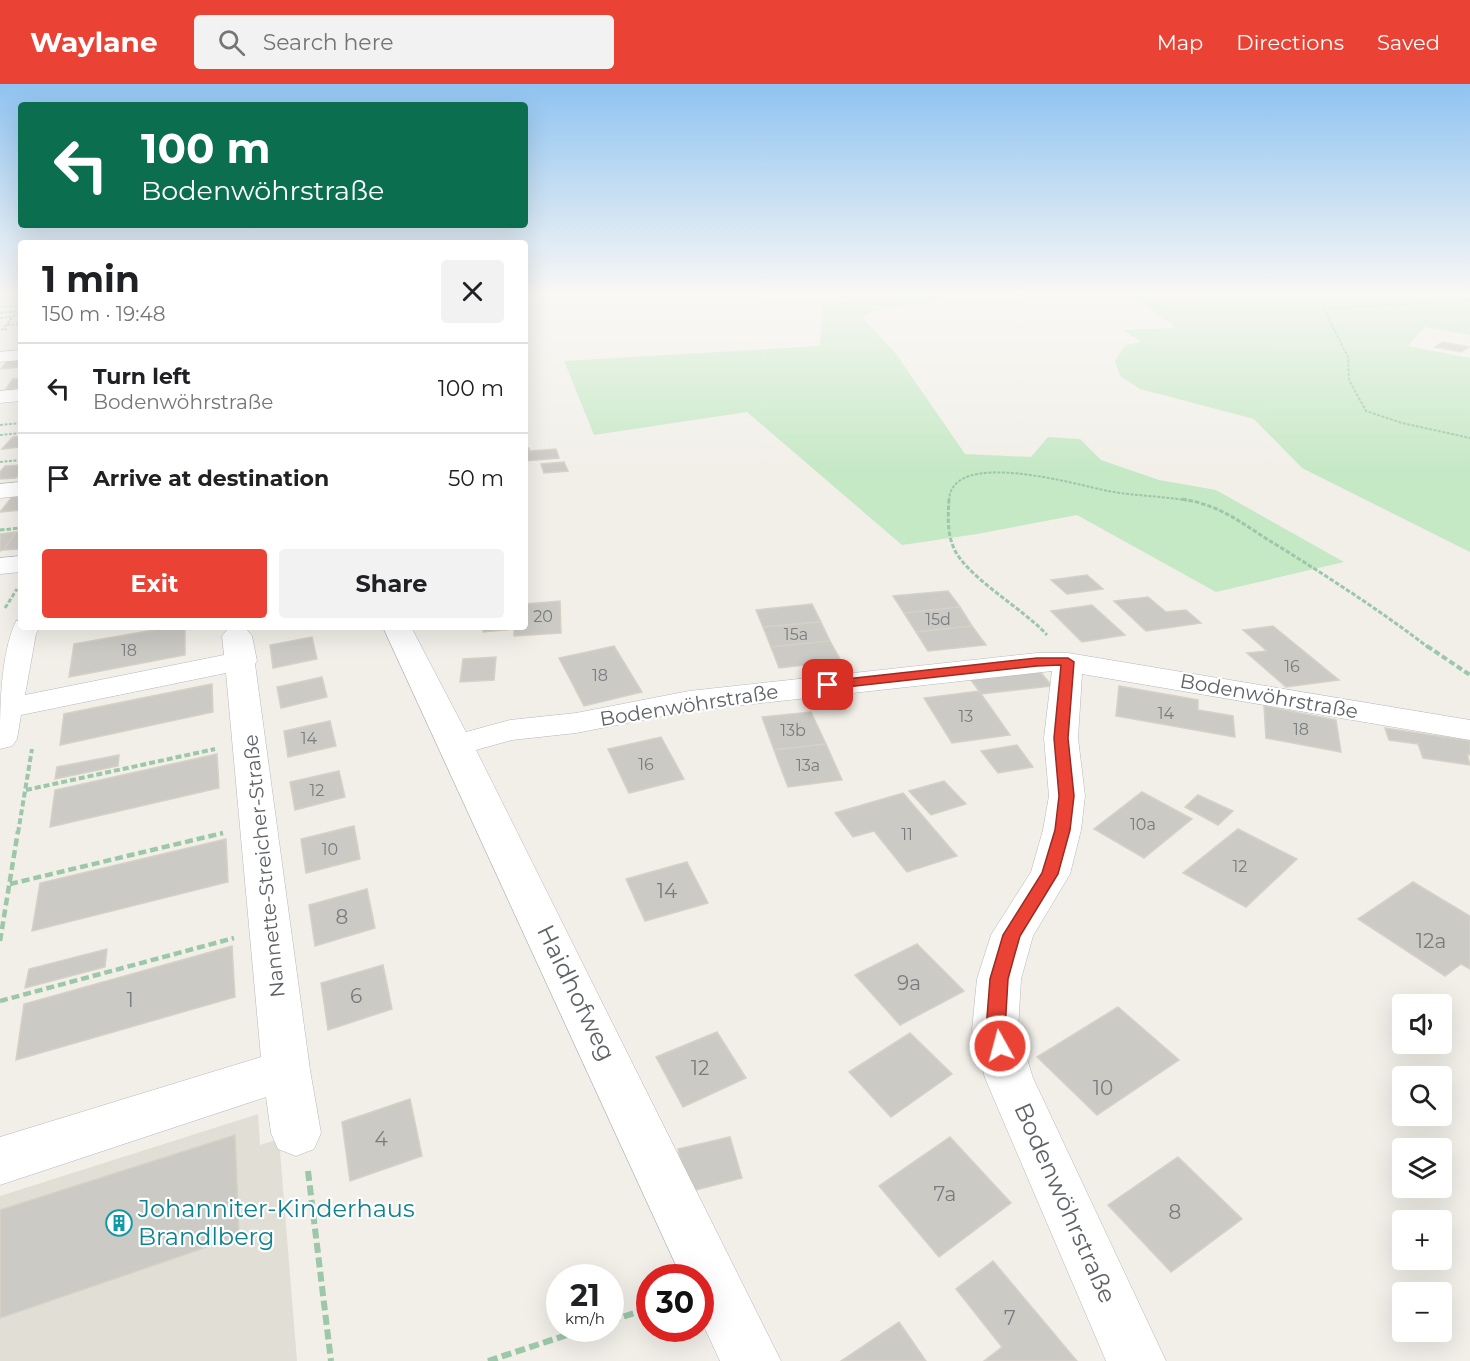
<!DOCTYPE html>
<html lang="en">
<head>
<meta charset="utf-8">
<style>
	body { margin:0; font-family:Montserrat,sans-serif; background:#f2f2f2; color:#202124; height:100vh; display:flex; flex-direction:column; font-size:22px; white-space:nowrap }
	* { box-sizing:border-box; margin:0 }
	p { font-size:20px; color:#757577 }
	.icon { flex:none; width:33px; height:33px; fill:none; stroke:currentColor; stroke-width:2; stroke-linecap:round; stroke-linejoin:round }
	.map { position:relative; flex:1; overflow:hidden }
	.details { position:absolute; left:18px; top:156px; width:510px; height:390px; display:flex; flex-direction:column; background:#fff; border-radius:6px; box-shadow:0 6px 24px #0002 }
	.details>* { flex:none }
	.top-card { position:absolute; left:18px; top:18px; width:510px; height:126px; border-radius:6px; box-shadow:0 6px 24px #0002; background:#0b6e4f; color:#fff; overflow:hidden }
	.buttons { position:absolute; left:1392px; top:910px; display:grid; gap:12px }
	.buttons a { display:grid; place-items:center; width:60px; height:60px; border-radius:6px; background:#fff; box-shadow:0 6px 24px #0002; font-size:30px }
	.speed { position:absolute; left:546px; top:1180px; display:flex; gap:12px; font-size:30px; font-weight:700; text-align:center }
	.speed>* { display:grid; place-content:center; width:78px; height:78px; border-radius:50%; background:#fff; box-shadow:0 6px 24px #0002; line-height:1 }
	.speed small { font-size:15px; font-weight:400 }
	.speed .limit { border:9px solid #d22; background:#fff; color:#111 }
	.pin { position:absolute; display:grid; place-items:center; width:51px; height:51px; color:#fff; margin:-26px; border-radius:12px; box-shadow:0 3px 9px #0006 }
	.me { position:absolute; width:66px; margin:-33px; rotate:353deg; stroke-linejoin:round; filter:drop-shadow(0 0 4px #0008) }
	.turn { display:flex; align-items:center; gap:21px; height:126px; padding:0 24px; font-size:27px }
	.turn .icon { width:78px; height:78px; stroke-width:2.5 }
	.turn b { display:block; font-size:42px; line-height:51px }
	.round { display:grid; place-items:center; flex:none; width:63px; height:63px; border-radius:6px; background:#f2f2f2 }
	.headline { display:flex; align-items:center; justify-content:space-between; height:102px; padding:0 24px }
	h1 { font-size:36px; font-weight:700; line-height:45px }
	.action { display:flex; gap:12px; margin-top:auto; padding:12px 24px }
	.action a { flex:1; height:69px; border-radius:6px; background:#ea4335; color:#fff; font-size:24px; font-weight:700; line-height:69px; text-align:center }
	.action a+a { background:#f2f2f2; color:#202124 }
	ul { padding:0; list-style:none }
	li { display:flex; align-items:center; gap:18px; height:90px; padding:0 24px; border-top:2px solid #e0e0e0 }
	li div { flex:1 }
	li b { display:block; font-size:22px }
	li em { font-style:normal }
	header { display:flex; align-items:center; gap:36px; box-sizing:border-box; height:84px; padding:0 30px; background:#ea4335; color:#fff }
	header strong { font-size:28px }
	nav { display:flex; gap:33px; margin-inline-start:auto; font-size:21px }
	.search { width:420px; height:54px; background:#f2f2f2; display:flex; align-items:center; gap:15px; box-sizing:border-box; padding:0 21px; border-radius:6px; color:#757577; font-size:22px }
	.map>svg:first-child { display:block }
	.education { fill:#e1ded6 }
	.green { fill:#c5e8c5 }
	.building { fill:#cccac5; stroke:#d6d1c6; stroke-width:1.5 }
	.lines { fill:none; stroke-linecap:round; stroke-linejoin:round }
	.street-casing { stroke:#b5b8bc; stroke-width:1 }
	.path-far4 { stroke:#9cc7a9; stroke-width:2; stroke-dasharray:3 1.5; stroke-linecap:butt }
	.path-far3 { stroke:#9cc7a9; stroke-width:3; stroke-dasharray:4.5 2; stroke-linecap:butt }
	.path-far2 { stroke:#9cc7a9; stroke-width:4; stroke-dasharray:6 3; stroke-linecap:butt }
	.path-far1 { stroke:#9cc7a9; stroke-width:4.5; stroke-dasharray:8 4; stroke-linecap:butt }
	.path { stroke:#9cc7a9; stroke-width:6; stroke-dasharray:10 4.5; stroke-linecap:butt }
	.street { fill:#fff; fill-rule:evenodd }
	.route { fill:#ea4335; stroke:#982c22; stroke-width:1.5 }
	.labels { text-anchor:middle; stroke-width:4.5; stroke-linejoin:round; paint-order:stroke }
	.number-label { font-size:16px; fill:#7a7d7f }
	.street-label { font-size:20px; fill:#5f6368; stroke:#fff }
	.near-number-label { font-size:20px; fill:#7a7d7f }
	.near-street-label { font-size:24px; fill:#5f6368; stroke:#fff }
	.near-culture-label { font-size:24px; fill:#0d838f; stroke:#fff; text-anchor:start }
</style>
</head>
<body>
<header>
<strong>Waylane</strong>
<div class="search"><svg class="icon" aria-label="search" viewBox="0 0 24 24"><circle cx="10" cy="10" r="6"/><path d="M15 15l6 6"/></svg>Search here</div>
<nav><a>Map</a><a>Directions</a><a>Saved</a></nav>
</header>
<div class="map">
<svg width="1470" height="1277" viewBox="0 0 1470 1277">
	<rect width="100%" height="100%" fill="#f1efe8"/>
	<path class="education" d="M258 1030 260 1061 279 1055 297 1277H0V1112Z"/>
	<g class="green">
		<path d="M893 208H929L939 217 873 227 862 233 896 270 965 370 1031 373 1048 353 1080 355 1101 376 1159 396 1216 406 1344 478 1216 508 1077 431 977 450 902 461 747 328 594 351 564 277 820 262 823 220 896 212Z"/>
		<path d="M1208 208H1470V251L1425 243 1408 262 1470 274V468L1302 384 1254 335 1140 305 1120 292 1115 277 1125 261 1141 258 1124 246 1176 244 1136 214 1212 212Z"/>
	</g>
	<g class="building">
		<path d="M1443 258 1469 263 1461 268 1435 263Z"/>
		<path d="M21 275 19 283 1 285 8 276Z"/>
		<path d="M21 294V303L6 305 13 295Z"/>
		<path d="M21 352 19 363 2 365 13 353Z"/>
		<path d="M525 364H529L530 367 556 365 559 374 525 377Z"/>
		<path d="M564 378 568 387 544 389 541 380Z"/>
		<path d="M21 381V388L16 394 0 395V388L5 382Z"/>
		<path d="M21 412V426L0 428 12 413Z"/>
		<path d="M16 448H21V465L3 466Z"/>
		<path d="M16 448 3 466 0 467V450Z"/>
		<path d="M1087 491 1103 505 1067 510 1051 496Z"/>
		<path d="M948 507 960 523 904 529 893 512Z"/>
		<path d="M1148 513 1166 528 1186 526 1201 539 1146 547 1114 517Z"/>
		<path d="M560 517 561 549 514 552V545L483 548V543H525V520Z"/>
		<path d="M812 520 821 538 763 543 756 526Z"/>
		<path d="M1092 521 1125 551 1082 558 1051 527Z"/>
		<path d="M960 523 972 542 916 548 904 529Z"/>
		<path d="M821 538 830 557 771 563 763 543Z"/>
		<path d="M972 542 986 561 928 567 916 548Z"/>
		<path d="M1273 542 1339 596 1286 603 1247 569 1267 567 1243 546Z"/>
		<path d="M171 543H185V571L69 593 74 560Z"/>
		<path d="M312 553 317 575 273 584 270 561Z"/>
		<path d="M830 557 841 577 779 584 771 563Z"/>
		<path d="M614 562 642 608 584 622 559 574Z"/>
		<path d="M496 573 494 596 460 598 463 575Z"/>
		<path d="M1038 585 1052 602 981 610 969 593Z"/>
		<path d="M322 593 327 613 281 624 277 603Z"/>
		<path d="M212 600 213 628 60 661 64 630Z"/>
		<path d="M1119 602 1198 616V626L1233 632 1235 653 1116 632Z"/>
		<path d="M979 607 1010 651 952 659 924 614Z"/>
		<path d="M1264 622 1336 636 1341 668 1266 654Z"/>
		<path d="M811 628 826 660 774 666 762 633Z"/>
		<path d="M330 637 336 662 288 673 284 647Z"/>
		<path d="M1385 644 1470 657V671L1467 670 1470 681 1423 674 1418 660 1389 656Z"/>
		<path d="M661 653 684 695 629 709 608 665Z"/>
		<path d="M826 660 842 696 788 703 774 666Z"/>
		<path d="M1017 661 1033 683 998 689 981 667Z"/>
		<path d="M217 670 219 704 50 743 55 706Z"/>
		<path d="M119 671 118 682 55 695 57 683Z"/>
		<path d="M339 687 345 713 295 726 290 698Z"/>
		<path d="M944 697 966 720 931 731 909 707Z"/>
		<path d="M1142 708 1192 735 1144 774 1094 745Z"/>
		<path d="M903 709 957 772 907 788 874 747 853 753 835 729Z"/>
		<path d="M1198 711 1233 727 1218 741 1185 723Z"/>
		<path d="M354 742 360 775 306 789 301 755Z"/>
		<path d="M1238 745 1297 775 1246 823 1183 789Z"/>
		<path d="M226 755 228 798 32 847 40 799Z"/>
		<path d="M687 778 708 819 645 837 626 795Z"/>
		<path d="M1413 798 1470 832V885L1461 880 1445 892 1358 835Z"/>
		<path d="M367 805 375 844 315 862 309 821Z"/>
		<path d="M917 860 964 907 900 941 855 891Z"/>
		<path d="M232 862 235 913 16 976 24 920Z"/>
		<path d="M107 865 105 883 25 904 29 885Z"/>
		<path d="M383 881 392 925 328 946 321 899Z"/>
		<path d="M1118 923 1179 976 1097 1031 1037 973Z"/>
		<path d="M717 948 746 994 683 1023 656 973Z"/>
		<path d="M910 949 952 990 891 1033 849 988Z"/>
		<path d="M410 1015 422 1072 350 1097 342 1038Z"/>
		<path d="M235 1051 239 1152 0 1234V1126Z"/>
		<path d="M730 1053 742 1094 688 1108 678 1065Z"/>
		<path d="M950 1053 1011 1119 939 1173 879 1102Z"/>
		<path d="M1178 1073 1242 1135 1171 1188 1108 1121Z"/>
		<path d="M993 1177 1077 1277H984L1002 1263 956 1205Z"/>
		<path d="M899 1238 926 1277H841Z"/>
	</g>
	<g class="lines">
		<g class="street-casing">
			<g id="street">
				<path d="M21 266V276L0 278V268Z"/>
				<path d="M21 305V317L0 319V307Z"/>
				<path d="M21 398V412L0 414V400Z"/>
				<path d="M21 472V488L0 490V474Z"/>
				<path d="M21 536V543H40L36 550 25 611 224 571 222 552 227 546 237 543 247 546 252 552 257 577 255 580 310 986 321 1049 314 1065 296 1072 278 1065 271 1049 266 1013 0 1101V1053L261 973 226 589 21 631 17 655 12 662 0 665C0 625 0 571 16 537Z"/>
				<path d="M383 543H411L466 648 510 636 576 629 689 607 1037 569H1068L1470 636V656L1082 590 1078 654 1085 712 1081 746 1070 790 1033 852 1021 895 1018 946 1033 994 1166 1277H1106L985 994 972 946 977 895 991 851 1031 788 1043 746 1049 712 1044 654 1052 587 689 627 576 649 512 656 476 666 781 1277H720L700 1234V1194H682Z"/>
			</g>
		</g>
		<g class="path-far4">
			<path d="M1470 216 1324 225 1348 273 1349 296 1366 327 1402 339 1470 354"/>
			<path d="M0 223 21 222"/>
			<path d="M0 229 21 227"/>
			<path d="M0 234 11 233"/>
			<path d="M7 241 21 240"/>
			<path d="M7 245 2 246 17 228"/>
			<path d="M0 341 21 339"/>
			<path d="M0 351 21 349"/>
			<path d="M0 378 21 376"/>
			<path d="M949 417C950 363 1078 401 1108 407 1135 412 1163 412 1190 417"/>
		</g>
		<g class="path-far3">
			<path d="M949 415C948 431 947 447 953 462 963 491 1024 525 1047 551"/>
			<path d="M1182 415C1225 422 1244 442 1280 463 1331 495 1381 527 1429 564"/>
			<path d="M0 446 21 444"/>
			<path d="M5 524 17 505"/>
		</g>
		<g class="path-far2">
			<path d="M1427 562 1470 591"/>
			<path d="M26 706 215 665"/>
			<path d="M18 749 32 665"/>
		</g>
		<g class="path-far1">
			<path d="M10 800 223 749"/>
			<path d="M0 857 18 747"/>
			<path d="M0 917 234 854"/>
		</g>
		<g class="path">
			<path d="M308 1087 331 1277"/>
			<path d="M610 1237 650 1224"/>
			<path d="M488 1277 585 1245"/>
		</g>
		<use href="#street" class="street"/>
	</g>
	<linearGradient id="sky" x2="0" y2="1"><stop stop-color="#8fc3f1"/><stop offset="0.54" stop-color="#f9f8f5"/><stop offset="1" stop-color="#f9f8f5" stop-opacity="0"/></linearGradient>
	<rect width="1470" height="387" fill="url(#sky)"/>
	<path class="route" d="M1037 574H1068L1074 578 1068 654 1074 712 1070 746 1058 790 1020 852 1014 873 1008 895 1005 946 1009 962 1007 967 1000 970 993 967 986 946 990 895 1003 851 1042 789 1055 746 1059 712 1054 654 1061 581 1037 582 828 605 822 601 828 597Z"/>
	<defs>
		<g id="building-ring" transform="scale(1.35)"><circle r="9.5" fill="#fff" stroke="#0f9aa8" stroke-width="1.5"/><path d="M-4-6H4V6H1V3H-1V6H-4ZM-2.5-4.3h1.7v1.8h-1.7ZM.8-4.3h1.7v1.8H.8ZM-2.5-1h1.7V.8h-1.7ZM.8-1h1.7V.8H.8Z" fill="#0f9aa8"/></g>
	</defs>
	<g fill-rule="evenodd">
		<use href="#building-ring" x="119" y="1139"/>
	</g>
	<g class="labels">
		<g class="number-label">
			<text x="543" y="538">20</text>
			<text x="938" y="541">15d</text>
			<text x="796" y="556">15a</text>
			<text x="129" y="572">18</text>
			<text x="1292" y="588">16</text>
			<text x="600" y="597">18</text>
			<text x="1166" y="635">14</text>
			<text x="966" y="638">13</text>
			<text x="1301" y="651">18</text>
			<text x="793" y="652">13b</text>
			<text x="309" y="660">14</text>
			<text x="646" y="686">16</text>
			<text x="808" y="687">13a</text>
			<text x="317" y="712">12</text>
			<text x="1143" y="746">10a</text>
			<text x="907" y="756">11</text>
			<text x="330" y="771">10</text>
			<text x="1240" y="788">12</text>
		</g>
		<g class="street-label">
			<text transform="translate(1269 612) rotate(10)" y="7">Bodenwöhrstraße</text>
			<text transform="translate(689 621) rotate(-9)" y="7">Bodenwöhrstraße</text>
			<text transform="translate(264 782) rotate(-96)" y="7">Nannette-Streicher-Straße</text>
		</g>
		<g class="near-number-label">
			<text x="667" y="814">14</text>
			<text x="342" y="840">8</text>
			<text x="1431" y="864">12a</text>
			<text x="909" y="906">9a</text>
			<text x="356" y="919">6</text>
			<text x="130" y="923">1</text>
			<text x="700" y="991">12</text>
			<text x="1103" y="1011">10</text>
			<text x="381" y="1062">4</text>
			<text x="945" y="1117">7a</text>
			<text x="1175" y="1135">8</text>
			<text x="1010" y="1241">7</text>
		</g>
		<g class="near-street-label">
			<text transform="translate(576 909) rotate(64)" y="8">Haidhofweg</text>
			<text transform="translate(1065 1119) rotate(66)" y="8">Bodenwöhrstraße</text>
		</g>
		<g class="near-culture-label">
			<text x="138" y="1133">Johanniter-Kinderhaus<tspan x="138" dy="28">Brandlberg</tspan></text>
		</g>
	</g>
</svg>
<div class="buttons">
<a><svg class="icon" aria-label="sound" viewBox="0 0 24 24"><path d="M4 9h4l5-4v14l-5-4H4zM17 9q2 3 0 6"/></svg></a>
<a><svg class="icon" aria-label="search" viewBox="0 0 24 24"><circle cx="10" cy="10" r="6"/><path d="M15 15l6 6"/></svg></a>
<a><svg class="icon" aria-label="layers" viewBox="0 0 24 24"><path d="M12 4l9 5-9 5-9-5zM3 14l9 5 9-5"/></svg></a>
<a>+</a>
<a>−</a>
</div>
<div class="speed"><div>21<small>km/h</small></div><div class="limit">30</div></div>
<div class="pin" style="left:828px;top:601px;background:#d93025"><svg class="icon" aria-label="arrive" viewBox="0 0 24 24"><path d="M6 21V4h12l-3 4 3 4H6"/></svg></div>
<svg class="me" style="left:1000px;top:962px" viewBox="-20 -20 40 40"><circle r="17" fill="#ea4335" stroke="#fff" stroke-width="3"/><path d="M0-11L8 9 0 5-8 9z" fill="#fff"/></svg>
<div class="top-card">
<div class="turn"><svg class="icon" aria-label="left" viewBox="0 0 24 24"><path d="M17 20v-9H6M10 6l-5 5 5 5"/></svg><div><b>100 m</b>Bodenwöhrstraße</div></div>
</div>
<section class="details">
<div class="headline"><div><h1>1 min</h1><p>150 m · 19:48</p></div><a class="round"><svg class="icon" aria-label="close" viewBox="0 0 24 24"><path d="M6 6l12 12M18 6L6 18"/></svg></a></div>
<ul>
<li><svg class="icon" aria-label="left" viewBox="0 0 24 24"><path d="M17 20v-9H6M10 6l-5 5 5 5"/></svg><div><b>Turn left</b><p>Bodenwöhrstraße</p></div><em>100 m</em></li>
<li><svg class="icon" aria-label="arrive" viewBox="0 0 24 24"><path d="M6 21V4h12l-3 4 3 4H6"/></svg><div><b>Arrive at destination</b></div><em>50 m</em></li>
</ul>
<div class="action"><a>Exit</a><a>Share</a></div>
</section>
</div>
</body>
</html>
